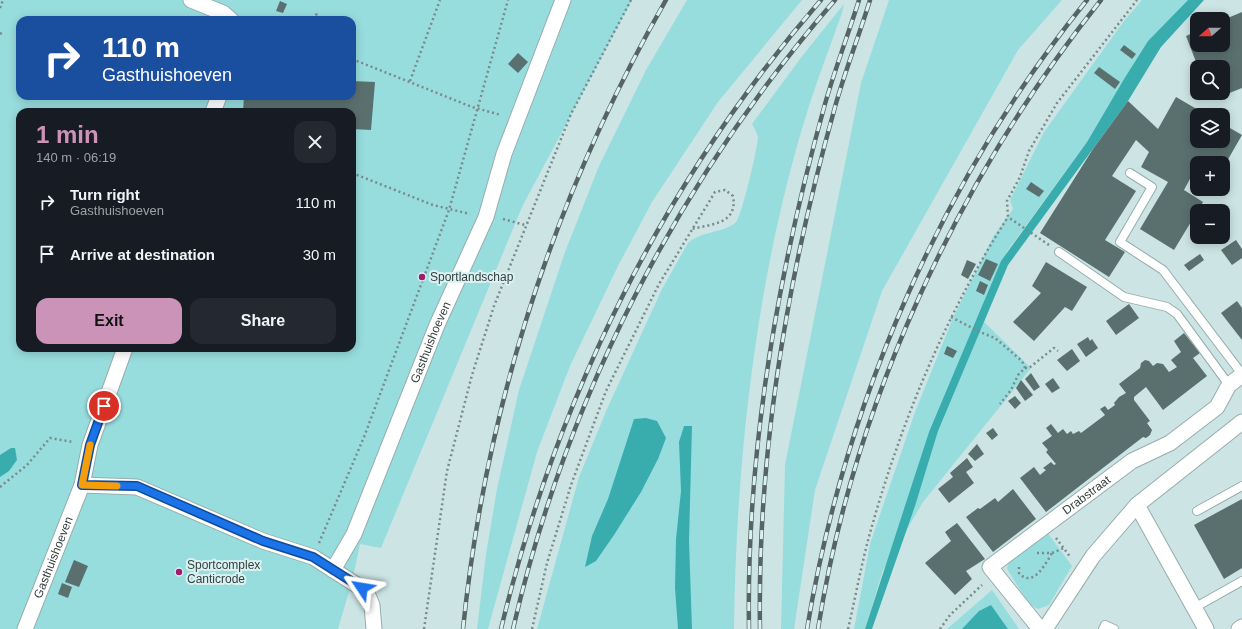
<!DOCTYPE html>
<html lang="en">
<head>
<meta charset="utf-8">
<style>
	body { margin:0; font-family:Helvetica,sans-serif; background:#242831; color:#f1f3f6; height:100vh; display:flex; flex-direction:column; font-size:15px; white-space:nowrap }
	* { box-sizing:border-box; margin:0 }
	p { font-size:13px; color:#9ea1a6 }
	.icon { flex:none; width:22px; height:22px; fill:none; stroke:currentColor; stroke-width:2; stroke-linecap:round; stroke-linejoin:round }
	.map { position:relative; flex:1; overflow:hidden }
	.drawer { position:absolute; left:16px; top:108px; width:340px; height:244px; display:flex; flex-direction:column; background:#171b24; border-radius:12px; box-shadow:0 2px 10px #0003 }
	.drawer>* { flex:none }
	.top-card { position:absolute; left:16px; top:16px; width:340px; height:84px; border-radius:12px; box-shadow:0 2px 10px #0003; background:#1a4fa0; color:#fff; overflow:hidden }
	.needle { width:26px; rotate:250deg }
	.tools { position:absolute; left:1190px; top:12px; display:grid; gap:8px }
	.tools a { display:grid; place-items:center; width:40px; height:40px; border-radius:8px; background:#171b24; box-shadow:0 2px 10px #0003; font-size:20px }
	.pin { position:absolute; display:grid; place-items:center; width:34px; height:34px; color:#fff; margin:-17px; border:2px solid #fff; border-radius:50%; box-shadow:0 1px 4px #0007 }
	.me { position:absolute; width:44px; margin:-22px; rotate:303deg; stroke-linejoin:round; filter:drop-shadow(0 0 3px #0008) }
	.turn { display:flex; align-items:center; gap:14px; height:84px; padding:0 20px; font-size:18px }
	.turn .icon { width:52px; height:52px; stroke-width:2.5 }
	.turn b { display:block; font-size:28px; line-height:34px }
	.round { display:grid; place-items:center; flex:none; width:42px; height:42px; border-radius:12px; background:#242831 }
	.head { display:flex; align-items:center; justify-content:space-between; height:68px; padding:0 20px }
	h1 { font-size:24px; font-weight:600; line-height:30px; color:#cc93b9 }
	.action { display:flex; gap:8px; margin-top:auto; padding:8px 20px }
	.action a { flex:1; height:46px; border-radius:12px; background:#cc93b9; color:#111; font-size:16px; font-weight:600; line-height:46px; text-align:center }
	.action a+a { background:#242831; color:#f1f3f6 }
	ul { padding:0; list-style:none }
	li { display:flex; align-items:center; gap:12px; height:52px; padding:0 20px }
	li div { flex:1 }
	li b { display:block; font-size:15px }
	li em { font-style:normal }
	.map>svg:first-child { display:block }
	.green { fill:#98ddde; fill-rule:evenodd }
	.water { fill:#39adae }
	.building { fill:#5a706f }
	.lines { fill:none; stroke-linecap:round; stroke-linejoin:round }
	.lane-casing { stroke:#96adad; stroke-width:10 }
	.street-casing { stroke:#96adad; stroke-width:17 }
	.path { stroke:#798a8a; stroke-width:2.5; stroke-dasharray:2 3; stroke-linecap:butt }
	.lane { stroke:#fff; stroke-width:8 }
	.street { stroke:#fff; stroke-width:15 }
	.rail-casing { stroke:#576464; stroke-width:4.5 }
	.rail { stroke:#d9f2f1; stroke-width:3; stroke-dasharray:9; stroke-linecap:butt }
	.route-casing { stroke:#114b97; stroke-width:10 }
	.route { stroke:#1a73e8; stroke-width:7 }
	.slow { stroke:#f59e0b; stroke-width:7 }
	.poi-dot { fill:#9e1d6e; stroke:#d9f2f1; stroke-width:1.5 }
	.labels { text-anchor:middle; stroke-width:4; stroke-linejoin:round; paint-order:stroke }
	.poi-label { font-size:12px; fill:#353f3f; stroke:#d9f2f1; text-anchor:start }
	.street-label { font-size:12px; fill:#353f3f; stroke:#d9f2f1 }
</style>
</head>
<body>
<div class="map">
<svg width="1242" height="629" viewBox="0 0 1242 629">
	<rect width="100%" height="100%" fill="#cce4e4"/>
	<g class="green">
		<path d="M0 0H632L522 207 381 548 360 544 352 582 338 629H0ZM20 20H352V96H20ZM20 112H352V348H20Z"/>
		<path d="M687 0H802L718 102 652 202 618 266 570 366 537 452 488 629H477L486 554 497 489 519 390 565 252 599 166 646 70Z"/>
		<path d="M889 0H1062L1018 50 882 291 815 490 794 629H781L785 465 861 83Z"/>
		<path d="M1142 0H1188L1148 41 1124 79 1087 142 1008 250 993 279 979 317 1031 368 923 502 883 570 865 629H854L870 544 915 412 953 318 993 237 1013 209 1010 200 1044 132 1124 21Z"/>
		<path d="M844 4 842 13C831 44 819 75 809 106 757 270 736 457 734 629H537L579 477 607 409 662 289 688 243C701 231 727 232 736 222 742 215 757 150 758 138 758 134 754 128 752 124L803 55Z"/>
		<path d="M1047 532 1072 566 1049 605 1038 609 1029 604 1007 569 1008 562Z"/>
		<path d="M992 590 1019 629H947Z"/>
	</g>
	<g class="water">
		<path d="M1188 0H1204L1161 47 1128 101 1008 265 938 431 915 506 872 629H865L929 432 1001 261 1087 142 1124 79 1148 41Z"/>
		<path d="M646 418 657 421 666 438 658 459 641 492 614 535 596 561 585 567 592 536 608 499 634 419Z"/>
		<path d="M684 426H692L689 541 692 629H678L675 588 676 539 681 491 679 442Z"/>
		<path d="M11 448H15L17 460 9 471 0 477V455Z"/>
		<path d="M991 605 1008 629H962L979 611Z"/>
	</g>
	<g class="building">
		<path d="M280 1 287 4 283 13 276 11Z"/>
		<path d="M1242 12V88L1212 100 1209 93H1223V67H1198L1186 36 1197 31V45H1223V20Z"/>
		<path d="M1124 45 1136 54 1132 59 1120 50Z"/>
		<path d="M518 53 528 62 518 73 508 64Z"/>
		<path d="M1099 67 1120 82 1115 89 1094 73Z"/>
		<path d="M352 81 375 82 371 130 352 129V112H243L244 96H352Z"/>
		<path d="M1176 97 1207 115H1197V141H1223V124L1242 135 1223 168V163H1197V179L1191 177 1184 190 1203 202 1174 250 1140 229 1168 182 1141 167 1149 152 1136 140 1112 176 1136 191 1105 240 1125 252 1109 277 1040 233 1093 149 1128 101 1158 129Z"/>
		<path d="M1031 182 1044 191 1039 197 1026 189Z"/>
		<path d="M1236 240 1242 249V258L1232 265 1221 250Z"/>
		<path d="M1200 254 1204 260 1189 271 1184 265Z"/>
		<path d="M986 259 998 264 990 281 978 275Z"/>
		<path d="M967 260 976 264 968 279 961 275Z"/>
		<path d="M1046 262 1087 287 1072 311 1065 307 1034 341 1013 322 1041 293 1032 286Z"/>
		<path d="M980 281 988 285 984 295 976 291Z"/>
		<path d="M1237 301 1242 308V340L1221 313Z"/>
		<path d="M1129 304 1139 318 1116 335 1106 321Z"/>
		<path d="M1184 333 1200 353 1193 358 1207 376 1163 410 1146 387 1134 397V400L1150 421 1147 423 1152 430 1150 435 1146 438 1143 437 1046 512 1020 478 1034 467 1040 475 1046 470 1043 468 1051 462 1054 465 1056 464 1046 452 1048 450 1042 443 1052 436 1046 428 1051 424 1058 433 1063 429 1067 434 1071 431 1073 434 1079 431 1081 433 1105 415 1100 409 1105 406 1108 410 1115 405 1114 403 1119 397 1126 393 1119 384 1140 368 1141 363 1145 360 1149 361 1153 366 1157 363 1163 364 1169 372 1177 367 1171 360 1181 352 1174 341Z"/>
		<path d="M1088 337 1090 341 1092 339 1098 348 1086 357 1077 344Z"/>
		<path d="M947 346 957 351 953 358 944 354Z"/>
		<path d="M1072 349 1080 361 1067 371 1057 360Z"/>
		<path d="M1031 373 1040 387 1034 391 1025 379Z"/>
		<path d="M1053 378 1060 388 1052 393 1045 384Z"/>
		<path d="M1021 380 1033 395 1025 401 1016 388Z"/>
		<path d="M1015 396 1021 403 1015 409 1008 401Z"/>
		<path d="M993 428 998 435 992 440 986 433Z"/>
		<path d="M977 444 984 454 975 461 968 454Z"/>
		<path d="M967 458 973 467 966 472 974 483 949 503 938 489 953 477 950 473Z"/>
		<path d="M1013 489 1036 519 993 552 966 517 978 508 980 509 995 498 998 502Z"/>
		<path d="M1242 499V568L1224 579 1194 525Z"/>
		<path d="M957 523 985 559 966 571 972 579 955 595 925 563 951 541 945 532Z"/>
		<path d="M74 560 88 566 79 587 65 582Z"/>
		<path d="M62 583 72 587 68 598 58 594Z"/>
	</g>
	<g class="lines">
		<g class="lane-casing">
			<g id="lane">
				<path d="M1130 173 1152 187 1120 242 1163 270 1242 374"/>
				<path d="M1059 252 1124 297 1167 307 1177 314 1229 385"/>
				<path d="M1197 511 1242 486"/>
				<path d="M1194 608 1242 581"/>
				<path d="M1103 629 1105 625 1114 629"/>
			</g>
		</g>
		<g class="street-casing">
			<g id="street">
				<path d="M191 0 223 13 231 20"/>
				<path d="M213 112 219 96"/>
				<path d="M82 485 137 487 263 541 313 557 366 591 372 605 374 629"/>
				<path d="M1137 505 1206 629"/>
				<path id="s1" d="M333 570 354 534 437 325 486 217 504 154 563 0"/>
				<path id="s2" d="M25 629 82 485 90 445 125 348"/>
				<path id="s3" d="M1040 629 990 567 1132 461 1170 443 1217 407 1229 385 1242 375"/>
				<path d="M1045 629 1093 556 1137 505 1242 422"/>
				<path d="M1239 629 1242 627"/>
			</g>
		</g>
		<g class="path">
			<path d="M0 8 3 0"/>
			<path d="M314 20 317 13"/>
			<path d="M0 33 4 35"/>
			<path d="M352 59 472 107 501 115"/>
			<path d="M410 81 440 0"/>
			<path d="M352 173 433 205 470 214"/>
			<path d="M503 219 525 225"/>
			<path d="M1049 245 1008 217 1007 201 1020 177 1029 151 1057 103 1137 0"/>
			<path d="M951 317 980 332 995 338 1022 361 1025 368 1018 375 1011 390 1000 404"/>
			<path d="M1025 368H1029L1054 348 1058 351"/>
			<path d="M0 487 27 465 50 438 73 442"/>
			<path d="M1056 538 1071 558"/>
			<path d="M319 543 364 437 449 210 508 0"/>
			<path d="M1037 553H1052L1064 548"/>
			<path d="M1019 567V573C1033 589 1046 563 1052 553"/>
			<path d="M424 629 447 471 472 375 494 306 571 114 631 0"/>
			<path d="M532 629 547 563 571 485 606 391 659 284 715 192 725 190 733 196C738 224 712 224 692 229"/>
			<path d="M848 629C856 595 862 560 872 526 903 417 947 312 1008 217"/>
			<path d="M940 629 950 615 982 585"/>
		</g>
		<use href="#lane" class="lane"/>
		<use href="#street" class="street"/>
		<g class="rail-casing">
			<g id="rail">
				<path d="M463 629C486 404 554 196 666 0"/>
				<path d="M501 629C557 397 664 180 821 0"/>
				<path d="M513 629C567 396 678 181 835 0"/>
				<path d="M749 629C746 454 778 272 825 104 835 69 848 35 859 0"/>
				<path d="M760 629C757 455 788 274 835 107 845 71 859 36 870 0"/>
				<path d="M807 629C845 402 942 179 1087 0"/>
				<path d="M818 629C854 403 958 178 1101 0"/>
			</g>
		</g>
		<use href="#rail" class="rail"/>
	</g>
	<g class="lines">
		<g class="route-casing">
			<path id="route" d="M104 406 90 445 82 485 137 486 263 541 313 557 362 588"/>
		</g>
		<use href="#route" class="route"/>
		<path class="slow" d="M90 445 82 485 117 486"/>
	</g>
	<g class="poi-dot">
		<circle cx="422" cy="277" r="4"/>
		<circle cx="179" cy="572" r="4"/>
	</g>
	<g class="labels">
		<g class="poi-label">
			<text x="430" y="281">Sportlandschap</text>
			<text x="187" y="569">Sportcomplex<tspan x="187" dy="14">Canticrode</tspan></text>
		</g>
		<g class="street-label">
			<text dy="4" stroke="none"><textPath href="#s1" startOffset="248">Gasthuishoeven</textPath></text>
			<text dy="4" stroke="none"><textPath href="#s3" startOffset="200">Drabstraat</textPath></text>
			<text dy="4" stroke="none"><textPath href="#s2" startOffset="77">Gasthuishoeven</textPath></text>
		</g>
	</g>
</svg>
<div class="tools">
<a><svg class="needle" viewBox="-14 -14 28 28"><path d="M0-13l5 13h-10z" fill="#e53935"/><path d="M0 13l5-13h-10z" fill="#9ea1a6"/></svg></a>
<a><svg class="icon" aria-label="search" viewBox="0 0 24 24"><circle cx="10" cy="10" r="6"/><path d="M15 15l6 6"/></svg></a>
<a><svg class="icon" aria-label="layers" viewBox="0 0 24 24"><path d="M12 4l9 5-9 5-9-5zM3 14l9 5 9-5"/></svg></a>
<a>+</a>
<a>−</a>
</div>
<div class="pin" style="left:104px;top:406px;background:#d93025"><svg class="icon" aria-label="arrive" viewBox="0 0 24 24"><path d="M6 21V4h12l-3 4 3 4H6"/></svg></div>
<svg class="me" style="left:362px;top:588px" viewBox="-20 -20 40 40"><path d="M0-17L14 15 0 8-14 15z" fill="#1a73e8" stroke="#fff" stroke-width="4"/></svg>
<div class="top-card">
<div class="turn"><svg class="icon" aria-label="right" viewBox="0 0 24 24"><path d="M7 20v-9h11M14 6l5 5-5 5"/></svg><div><b>110 m</b>Gasthuishoeven</div></div>
</div>
<section class="drawer">
<div class="head"><div><h1>1 min</h1><p>140 m · 06:19</p></div><a class="round"><svg class="icon" aria-label="close" viewBox="0 0 24 24"><path d="M6 6l12 12M18 6L6 18"/></svg></a></div>
<ul>
<li><svg class="icon" aria-label="right" viewBox="0 0 24 24"><path d="M7 20v-9h11M14 6l5 5-5 5"/></svg><div><b>Turn right</b><p>Gasthuishoeven</p></div><em>110 m</em></li>
<li><svg class="icon" aria-label="arrive" viewBox="0 0 24 24"><path d="M6 21V4h12l-3 4 3 4H6"/></svg><div><b>Arrive at destination</b></div><em>30 m</em></li>
</ul>
<div class="action"><a>Exit</a><a>Share</a></div>
</section>
</div>
</body>
</html>
